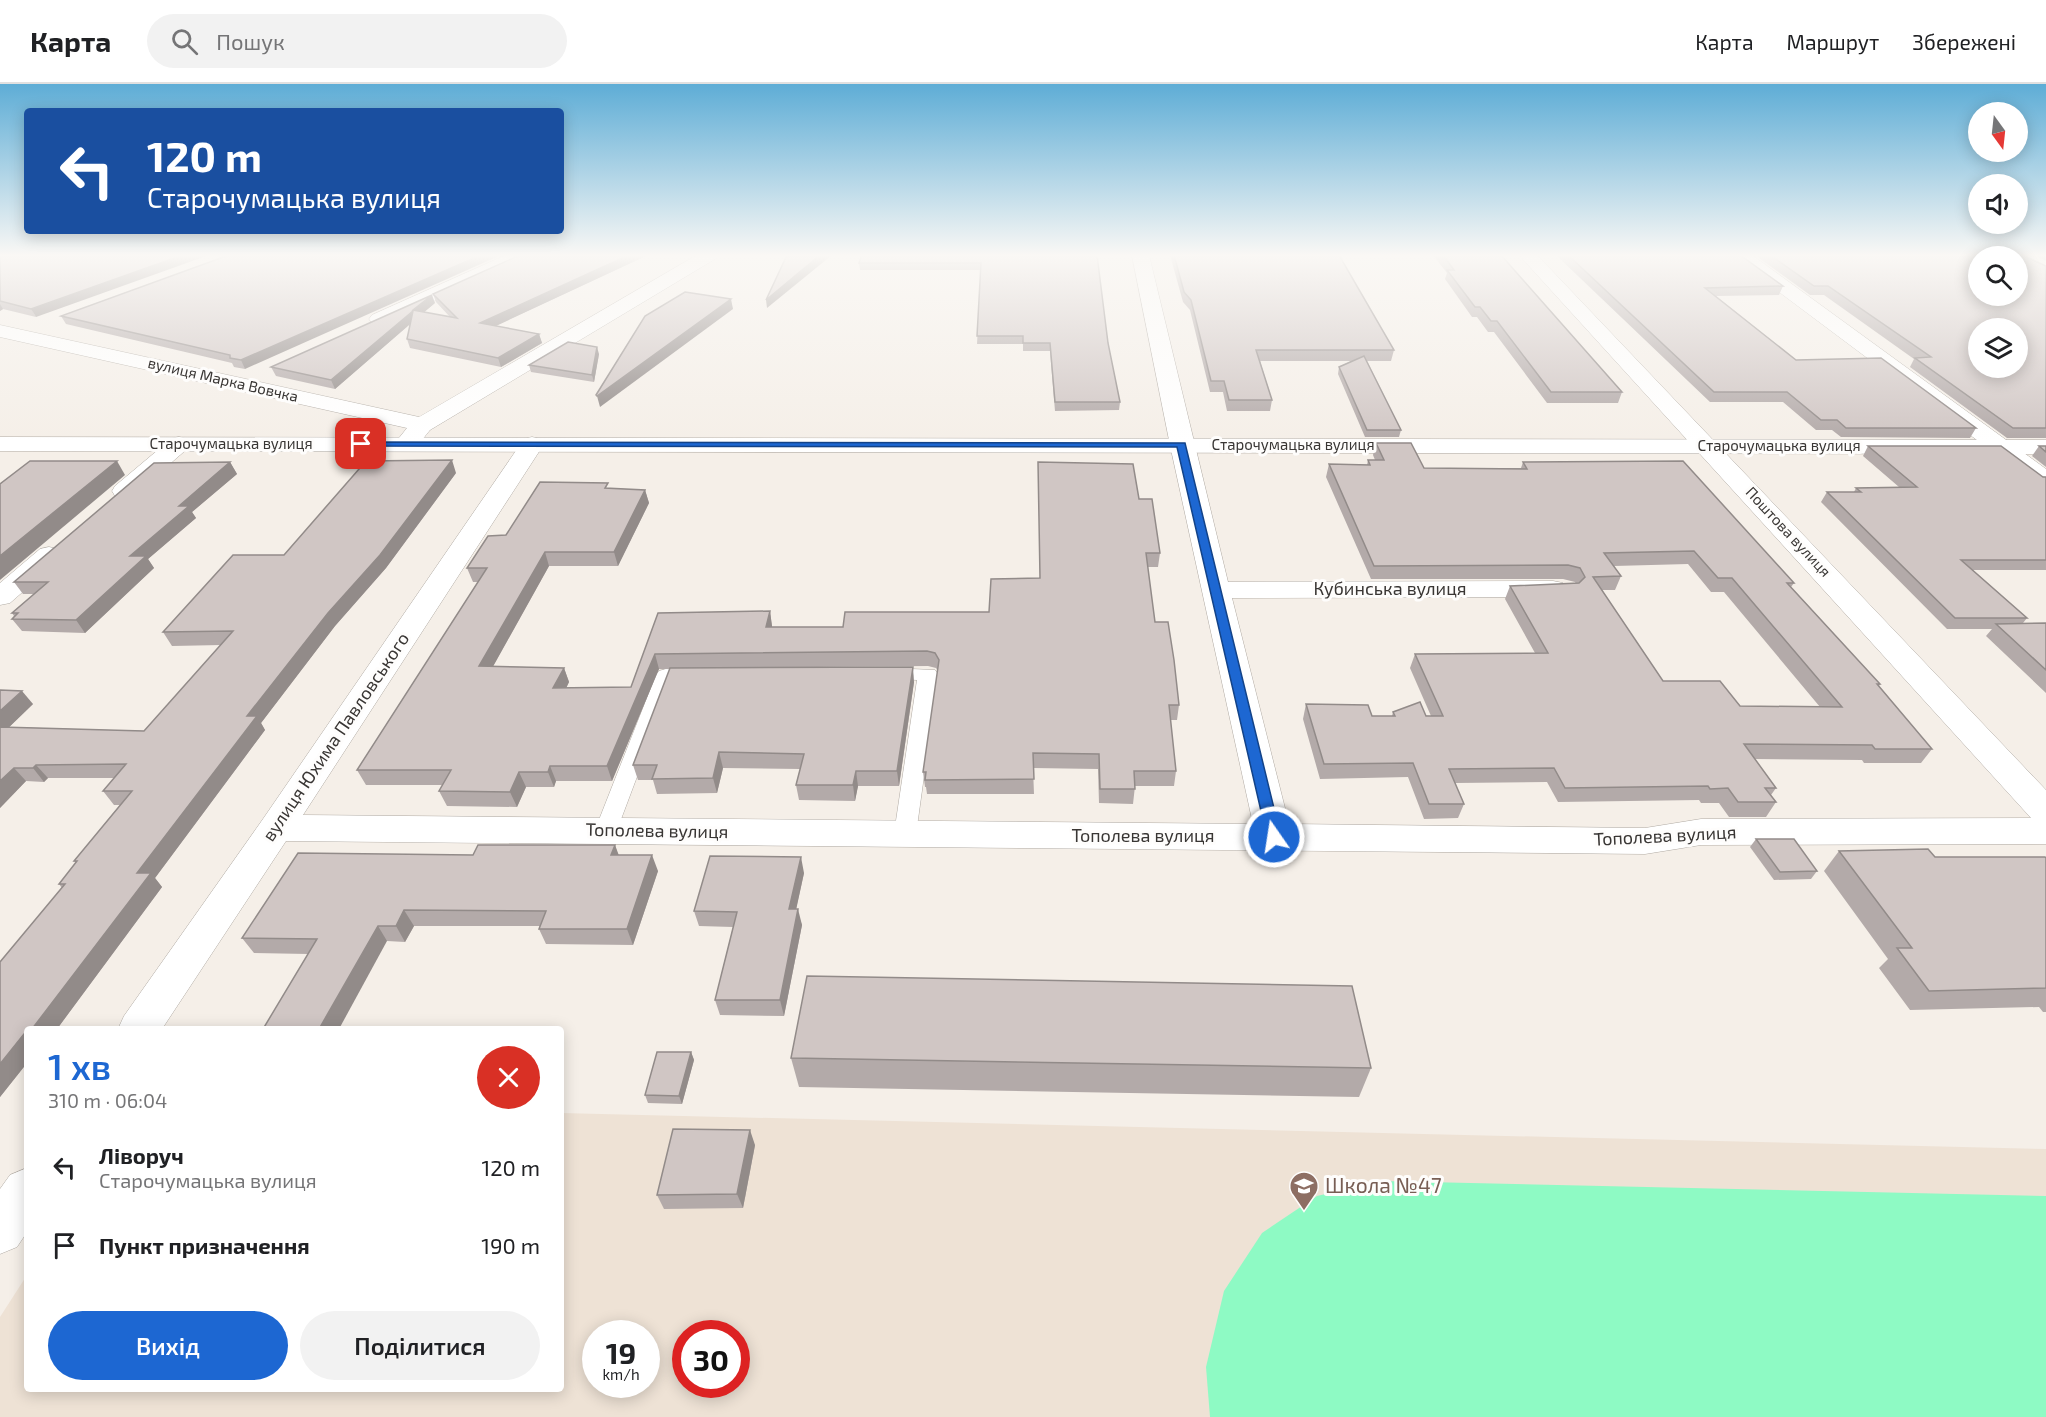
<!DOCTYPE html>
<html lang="uk">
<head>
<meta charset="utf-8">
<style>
	body { margin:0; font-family:"Exo 2",sans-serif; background:#f2f2f2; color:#202124; height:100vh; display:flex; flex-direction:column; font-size:22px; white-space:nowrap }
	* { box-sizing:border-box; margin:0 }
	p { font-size:20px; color:#757577 }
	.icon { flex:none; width:33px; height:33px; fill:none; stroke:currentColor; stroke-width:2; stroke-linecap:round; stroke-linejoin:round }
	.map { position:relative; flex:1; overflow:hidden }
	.panel { position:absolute; left:24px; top:942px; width:540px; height:366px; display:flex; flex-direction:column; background:#fff; border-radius:6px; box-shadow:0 3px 15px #0003 }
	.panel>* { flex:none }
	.banner { position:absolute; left:24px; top:24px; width:540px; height:126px; border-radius:6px; box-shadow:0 3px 15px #0003; background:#1a4fa0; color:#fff; overflow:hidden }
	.needle { width:39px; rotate:165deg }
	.buttons { position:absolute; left:1968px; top:18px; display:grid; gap:12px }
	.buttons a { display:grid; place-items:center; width:60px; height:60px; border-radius:50%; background:#fff; box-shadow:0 3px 15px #0003; font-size:30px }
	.speed { position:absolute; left:582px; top:1236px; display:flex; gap:12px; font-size:30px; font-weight:700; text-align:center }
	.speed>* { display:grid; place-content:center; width:78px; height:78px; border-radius:50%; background:#fff; box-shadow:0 3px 15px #0003; line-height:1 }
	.speed small { font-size:15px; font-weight:400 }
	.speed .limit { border:9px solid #d22; background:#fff; color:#111 }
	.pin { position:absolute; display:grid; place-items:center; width:51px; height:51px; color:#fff; margin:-26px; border-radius:12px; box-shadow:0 3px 9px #0006 }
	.me { position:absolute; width:66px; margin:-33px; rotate:347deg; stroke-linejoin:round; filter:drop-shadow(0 0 4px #0008) }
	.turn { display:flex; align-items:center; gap:21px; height:126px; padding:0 24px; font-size:27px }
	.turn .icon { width:78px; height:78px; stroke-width:2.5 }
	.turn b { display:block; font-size:42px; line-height:51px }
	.round { display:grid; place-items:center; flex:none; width:63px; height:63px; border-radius:32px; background:#f2f2f2 }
	.headline { display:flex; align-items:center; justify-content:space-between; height:102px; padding:0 24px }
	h1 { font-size:36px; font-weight:600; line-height:45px; color:#1d67d2 }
	.action { display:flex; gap:12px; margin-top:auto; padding:12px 24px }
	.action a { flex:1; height:69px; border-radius:36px; background:#1d67d2; color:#fff; font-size:24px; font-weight:600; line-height:69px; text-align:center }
	.action a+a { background:#f2f2f2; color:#202124 }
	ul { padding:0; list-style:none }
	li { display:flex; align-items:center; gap:18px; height:78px; padding:0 24px }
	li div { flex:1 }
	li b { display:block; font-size:22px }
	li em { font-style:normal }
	header { display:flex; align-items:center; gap:36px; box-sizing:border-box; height:84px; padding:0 30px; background:#fff; border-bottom:2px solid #e0e0e0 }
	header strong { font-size:28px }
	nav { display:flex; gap:33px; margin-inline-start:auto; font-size:21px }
	.search { width:420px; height:54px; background:#f2f2f2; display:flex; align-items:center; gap:15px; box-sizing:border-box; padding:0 21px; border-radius:33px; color:#757577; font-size:22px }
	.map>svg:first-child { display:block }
	.built { fill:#eee2d5; fill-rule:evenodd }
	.green { fill:#8efac4 }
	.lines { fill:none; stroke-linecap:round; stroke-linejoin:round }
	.service-casing { stroke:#b0aaa3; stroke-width:1 }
	.minor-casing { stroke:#b0aaa3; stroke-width:1 }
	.tertiary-casing { stroke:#b0aaa3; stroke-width:1 }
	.service { fill:#fff; fill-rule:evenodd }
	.minor { fill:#fff; fill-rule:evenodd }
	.tertiary { fill:#fff; fill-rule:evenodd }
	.wall { fill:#b3aaa9; fill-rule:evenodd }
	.shaded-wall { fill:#928b89 }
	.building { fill:#d0c6c4; stroke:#928b89; stroke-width:1.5; fill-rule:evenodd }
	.route { fill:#1d67d2; stroke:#134388; stroke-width:1.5 }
	.labels { text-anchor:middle; stroke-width:6; stroke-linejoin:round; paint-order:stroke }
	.far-street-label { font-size:15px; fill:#393634; stroke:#fefdfc }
	.street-label { font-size:18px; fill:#393634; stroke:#fefdfc }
	.near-education-label { font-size:21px; fill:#785e54; stroke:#fefdfc; text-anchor:start }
</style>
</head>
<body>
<header>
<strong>Карта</strong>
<div class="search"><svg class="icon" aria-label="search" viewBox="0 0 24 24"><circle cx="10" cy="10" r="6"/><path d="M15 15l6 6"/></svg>Пошук</div>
<nav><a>Карта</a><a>Маршрут</a><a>Збережені</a></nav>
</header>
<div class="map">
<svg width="2046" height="1333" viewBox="0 0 2046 1333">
	<rect width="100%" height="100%" fill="#f5efe8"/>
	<path class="built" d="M561 1029 2046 1065V1333H0V1233L27 1191V1305H561ZM596 1250H646V1300H596ZM686 1250H736V1300H686Z"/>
	<path class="green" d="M1382 1097 2046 1112V1333H1210L1206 1283 1224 1207 1262 1149 1317 1112Z"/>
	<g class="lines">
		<g class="service-casing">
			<g id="service">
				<path d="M887 584 935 586 938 590 916 750 913 756 905 758 897 756 894 750 917 596 880 594 877 590 880 586Z"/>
				<path d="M666 585 704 587 707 591 704 595 673 597 617 746 614 752 606 754 598 752 595 746 656 591 659 587Z"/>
			</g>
		</g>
		<g class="minor-casing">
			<g id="minor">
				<path d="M506 171H528L525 175 386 239H372L369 235 372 231Z"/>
				<path d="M697 171H718L715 175 430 346C420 358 415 368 399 364L395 359 407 344 0 253V241L419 333Z"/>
				<path d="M1132 171H1149L1228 498 1553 497 1563 499 1567 505 1563 511 1553 513 1232 514 1289 740 1645 744 1701 735 2031 734 1519 171H1537L2046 706V760L1701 761 1645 770 286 757 162 945H118L124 932 263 735 524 355 532 353 540 355 544 360 303 731 1253 740 1170 361Z"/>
				<path d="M1733 171H1752L2046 385V403L2037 401 1735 175Z"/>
				<path d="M179 353 187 355 191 360 187 365 133 412 124 414 115 412 112 407 115 402 171 355Z"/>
				<path d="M49 463 58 465 62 471 58 477 10 519 0 521V499L40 465Z"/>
				<path d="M27 1084V1148L17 1163 0 1170V1105L10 1091Z"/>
			</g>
		</g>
		<g class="tertiary-casing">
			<path id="tertiary" d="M0 353 2046 356V370L0 367Z"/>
		</g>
		<use href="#service" class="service"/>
		<use href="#minor" class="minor"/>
		<use href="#tertiary" class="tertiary"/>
	</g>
	<g class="wall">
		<path d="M0 171 36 233 3 225 0 227Z"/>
		<path d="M229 171 245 285 234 283 232 279 66 240 61 232Z"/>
		<path d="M520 171H648L495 242 539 250 542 259 501 283 410 264 407 255 410 240 335 305 276 292 271 283 435 219 424 228 450 233 436 218 433 210Z"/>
		<path d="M1097 171 1108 259 1120 318 1119 326 1055 327 1050 267H1023V260H977L981 186H860L859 179Z"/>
		<path d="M1170 171H1339L1394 266 1391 277H1367L1401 346 1399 353H1365L1338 290 1339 283 1351 277H1260L1272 316 1270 327H1227L1223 308H1210L1190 226 1183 218Z"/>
		<path d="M1433 171H1501L1622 308 1618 319H1547L1494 248H1488L1477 233H1472L1445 195 1447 189Z"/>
		<path d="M1556 171H1740L1783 202 1779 211 1716 212 1796 276 1976 344 1970 354 1841 353 1832 346H1816L1783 318H1710Z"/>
		<path d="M1755 171H2022L2046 182V354H2007L1910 283 1914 275 1824 211H1810Z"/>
		<path d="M2035 171H2046V177Z"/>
		<path d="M599 270 594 298 531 288 529 281Z"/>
		<path d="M1376 359 1424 384H1521L1523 378 1794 499 1791 503 1880 600 1879 602 1932 665 1921 679H1864L1862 676 1755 675 1776 704 1771 711 1776 718 1766 733H1729L1719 719H1701L1699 716 1558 718 1547 698 1455 699 1464 720 1458 734 1424 735 1408 693 1320 695 1303 635 1306 620 1372 632H1392L1393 628 1431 632 1410 584 1415 570 1535 569 1505 515 1510 502 1576 500 1575 498 1563 495H1371L1326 393 1329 380 1367 381 1368 376H1375L1373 371ZM1688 480 1711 508H1724L1820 623 1740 622 1663 597 1602 506H1615L1621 492 1614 482Z"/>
		<path d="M1868 362 2046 393V486H1973L2027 534 2023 539H2046V609L1986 552 1992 545H1947L1821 418 1827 408H1854L1856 404 1899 403 1863 372Z"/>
		<path d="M2039 362H2046V383L2032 372Z"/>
		<path d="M230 378 237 390 192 428 196 434 148 475 154 484 85 549 22 547 12 535 14 532 12 529 34 510H23L14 498Z"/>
		<path d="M456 389 386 484 335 542 261 639 265 646 155 794 162 803 57 945H27V979L0 1013V878L62 804 59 800 76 779 74 777 120 721H114L103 707 114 694H48L44 698 26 697 0 724V606L33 620 9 643 144 647 221 561 172 562 163 548 284 471Z"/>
		<path d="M609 404 645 406 649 419 618 482H549L493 582 564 584 569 598 566 604 631 603 658 529 770 527 772 543H843L989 528 1039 494 1139 415 1160 469 1158 483H1147L1155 538 1179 621 1177 636H1170L1176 687 1174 702H1135L1133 720 1099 719 1098 685 1033 684 1034 710H927L926 703H925L923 688 938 587 936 584 928 582 704 584 914 598 899 702H858L855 717 799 716 796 701 800 685 723 684 717 709 657 710 653 696H638L633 681 670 585H659L612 697H556L554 703H526L517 723 447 722 439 707 443 701H366L357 686 478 498H473L467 484 506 451Z"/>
		<path d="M1756 755 1817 787 1811 795 1774 796 1750 763Z"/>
		<path d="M615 761 618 771 658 787 633 861 546 860 539 845 540 842H414L405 858 387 857 308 870 254 869 242 854 473 771Z"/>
		<path d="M1839 767 1935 773 2046 774V928H2043L2039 923 1910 926 1879 884 1888 875 1824 787Z"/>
		<path d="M804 789 796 825 802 841 784 932 720 931 715 916 733 843 699 842 694 827Z"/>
		<path d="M691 968 694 976 682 1020 648 1019 645 1011Z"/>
		<path d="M791 974 1371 984 1359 1013 799 1003Z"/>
		<path d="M755 1061 743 1124 664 1125 657 1111Z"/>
	</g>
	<g class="shaded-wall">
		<path d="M183 171H209L36 233 31 225Z"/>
		<path d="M481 171H501L245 285 241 276Z"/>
		<path d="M629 171H648L483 248 480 239Z"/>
		<path d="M820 171H832L767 224 766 216Z"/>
		<path d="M432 211 435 219 416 235 413 226Z"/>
		<path d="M731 215 733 225 600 323 597 312Z"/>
		<path d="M0 220 3 225 0 227Z"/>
		<path d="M413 227 416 235 335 305 331 296Z"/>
		<path d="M539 250 542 259 501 283 498 274Z"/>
		<path d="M597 263 599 270 594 298 592 291Z"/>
		<path d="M452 376 456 389 386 484 335 542 261 639 265 646 155 794 162 803 57 945H32L137 789 247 632 328 529Z"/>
		<path d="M117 377 125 391 0 496V472Z"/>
		<path d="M230 378 237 390 192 428 196 434 148 475 154 484 85 549 76 536 130 472 179 422Z"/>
		<path d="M645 406 649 419 618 482 614 468Z"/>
		<path d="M545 468 549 482 485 597 479 582Z"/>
		<path d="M770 527 772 542 769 557 766 543Z"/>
		<path d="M655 570 659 585 612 697 607 682Z"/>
		<path d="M913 583 914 598 899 702 897 687Z"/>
		<path d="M564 584 569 598 559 619 553 604Z"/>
		<path d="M22 607 33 620 0 652V627Z"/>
		<path d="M719 668 723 684 717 709 713 694Z"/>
		<path d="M36 681 48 694 44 698 33 684Z"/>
		<path d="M550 682 556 697 554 703 548 688Z"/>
		<path d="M14 684 26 697 0 724V697Z"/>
		<path d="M856 687 858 702 855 717 853 701Z"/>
		<path d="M519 688 526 703 517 723 510 708Z"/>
		<path d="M615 761 621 777 611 771Z"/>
		<path d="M652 771 658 787 633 861 627 845Z"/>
		<path d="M801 773 804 789 793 840 789 825Z"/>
		<path d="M798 825 802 841 784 932 780 916Z"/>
		<path d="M404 826 414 842 405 858 396 842Z"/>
		<path d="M378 842 387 857 339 945H319Z"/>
		<path d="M24 950 27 952V979L0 1013V980Z"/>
		<path d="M691 968 694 976 682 1020 679 1012Z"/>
		<path d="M750 1046 755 1061 743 1124 737 1110Z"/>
	</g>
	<g class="building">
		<path d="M0 171H183L31 225 0 217Z"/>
		<path d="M229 171H481L241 276 230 274V271L61 232Z"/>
		<path d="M520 171H629L480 239 539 250 498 274 407 255 413 227 331 296 271 283 432 211 413 226 457 234 433 210Z"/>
		<path d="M787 171H820L766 216Z"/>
		<path d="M862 171H1097L1108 259 1120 318H1055L1050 259H1023V252H977L981 179H859Z"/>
		<path d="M1174 171H1339L1394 266H1256L1272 316H1229L1224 297H1211L1191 216 1184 208Z"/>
		<path d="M1443 171H1501L1622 308H1551L1497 237H1491L1480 223H1475L1447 186H1454Z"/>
		<path d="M1568 171H1740L1783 202 1705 204 1796 276 1881 274 1976 344H1846L1837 336H1821L1787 308H1714Z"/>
		<path d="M1770 171H2022L2046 182V344H2013L1915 274 1931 273 1828 202H1814ZM1978 172H2018V212H1978ZM1978 244H2018V284H1978Z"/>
		<path d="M685 208 731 215 597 312 596 311 645 232Z"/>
		<path d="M568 258 597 263 592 291 529 281Z"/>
		<path d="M1364 272 1401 346H1367L1339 283Z"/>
		<path d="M1376 359H1411L1424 384 1527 385 1523 378 1683 377 1794 499H1787L1880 600H1877L1932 665H1875L1872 661 1744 660 1776 704H1765L1776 718H1738L1728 704 1710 705 1708 702 1565 704 1554 684 1449 685 1464 720H1429L1413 679 1324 680 1306 620 1368 621 1372 632H1395L1393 628 1420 618 1426 632H1443L1415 570 1548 569 1510 502 1579 499 1585 493 1580 484 1568 481 1374 482 1329 380 1370 381 1368 376H1384ZM1694 467 1718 494H1732L1842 623 1740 622 1720 597H1663L1593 493 1621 492 1604 469Z"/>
		<path d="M1868 362H2001L2043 393H2046V476H1961L2027 534H1955L1827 408H1861L1856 404 1917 403Z"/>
		<path d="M2039 362H2046V368Z"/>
		<path d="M452 376 380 471 328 529 247 632H257L137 789H151L32 945H27V950H24L0 980V878L65 800H59L77 777H74L132 707H103L126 680 36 681 33 684H14L0 697V643L144 647 233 547 163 548 233 471H284L366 377Z"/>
		<path d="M30 377H117L0 472V400Z"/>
		<path d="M230 378 179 422H189L130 472H146L76 536 12 535 18 529H12L48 498H14L154 379Z"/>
		<path d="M1038 378 1133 380 1139 415H1152L1160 469H1146L1155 538H1168L1174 576 1179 621H1169L1176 687H1134L1135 705H1100L1099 670 1033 669 1034 695 925 696 926 688H923L939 576 935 569 927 567 655 570 607 682H550L548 688H519L510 708 439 707 451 686H357L487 484H467L488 452 506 451 540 398 608 399 605 404 645 406 614 468H545L479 582 564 584 553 604 631 603 658 529 770 527 766 543H843L845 528H989L991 495 1040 494Z"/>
		<path d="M2046 539V586L1996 540Z"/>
		<path d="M913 583 897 687H856L853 701H796L804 670 719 668 713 694 652 695 657 681H633L670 584Z"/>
		<path d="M0 606 22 607 0 627Z"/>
		<path d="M1756 755H1794L1817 787 1780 788Z"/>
		<path d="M478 761H615L611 771H652L627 845H539L546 827 404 826 396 842H378L319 945H263L317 855 242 854 298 769 473 771Z"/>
		<path d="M1928 765 1935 773H2045L2046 774V904L1929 907 1897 864H1912L1839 767Z"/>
		<path d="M710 772 801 773 789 825H798L780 916H715L737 828 694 827Z"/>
		<path d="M807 892 1352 902 1371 984 791 974Z"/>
		<path d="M657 968H691L679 1012 645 1011Z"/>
		<path d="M673 1045 750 1046 737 1110 657 1111Z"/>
	</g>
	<linearGradient id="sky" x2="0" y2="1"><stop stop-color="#5eadd6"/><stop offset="0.48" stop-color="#faf8f5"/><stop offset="1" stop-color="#faf8f5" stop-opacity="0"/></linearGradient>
	<rect width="2046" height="357" fill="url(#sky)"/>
	<path class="route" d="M358 358 1185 359 1281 753 1279 757H1269L1267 753 1177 363 361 362 357 360Z"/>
	<defs>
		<g id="school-pin" transform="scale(1.5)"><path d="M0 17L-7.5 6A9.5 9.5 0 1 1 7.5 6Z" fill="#8d6e63" stroke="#fefdfc"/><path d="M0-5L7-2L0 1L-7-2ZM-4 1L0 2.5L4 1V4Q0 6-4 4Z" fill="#fff"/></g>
	</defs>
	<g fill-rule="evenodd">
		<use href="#school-pin" x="1304" y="1102"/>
	</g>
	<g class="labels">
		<g class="far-street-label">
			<text transform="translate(223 296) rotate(13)" y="5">вулиця Марка Вовчка</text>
			<text x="231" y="365">Старочумацька вулиця</text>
			<text x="1293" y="366">Старочумацька вулиця</text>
			<text x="1779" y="367">Старочумацька вулиця</text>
			<text transform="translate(1788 448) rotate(47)" y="5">Поштова вулиця</text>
		</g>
		<g class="street-label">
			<text x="1390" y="511">Кубинська вулиця</text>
			<text transform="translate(336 653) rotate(-56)" y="6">вулиця Юхима Павловського</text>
			<text transform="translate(657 747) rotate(1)" y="6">Тополева вулиця</text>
			<text x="1143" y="758">Тополева вулиця</text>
			<text transform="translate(1665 752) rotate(-3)" y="6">Тополева вулиця</text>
		</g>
		<g class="near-education-label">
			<text x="1325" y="1109">Школа №47</text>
		</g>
	</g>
</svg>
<div class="buttons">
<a><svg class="needle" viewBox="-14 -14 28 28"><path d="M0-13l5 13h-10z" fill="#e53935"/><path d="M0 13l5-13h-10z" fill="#757577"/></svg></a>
<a><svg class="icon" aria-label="sound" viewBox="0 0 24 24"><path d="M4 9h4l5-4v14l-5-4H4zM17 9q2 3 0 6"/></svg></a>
<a><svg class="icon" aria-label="search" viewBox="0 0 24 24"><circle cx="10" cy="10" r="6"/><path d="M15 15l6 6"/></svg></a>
<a><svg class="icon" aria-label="layers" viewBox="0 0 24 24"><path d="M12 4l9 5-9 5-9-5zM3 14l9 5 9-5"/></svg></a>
</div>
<div class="speed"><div>19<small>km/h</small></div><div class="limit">30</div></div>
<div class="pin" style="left:361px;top:360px;background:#d93025"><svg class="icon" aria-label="arrive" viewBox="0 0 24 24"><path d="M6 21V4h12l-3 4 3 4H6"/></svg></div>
<svg class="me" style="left:1274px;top:753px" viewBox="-20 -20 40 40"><circle r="17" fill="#1d67d2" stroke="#fff" stroke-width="3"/><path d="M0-11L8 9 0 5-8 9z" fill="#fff"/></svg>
<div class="banner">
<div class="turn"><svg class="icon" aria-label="left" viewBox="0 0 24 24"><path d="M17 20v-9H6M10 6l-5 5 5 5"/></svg><div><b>120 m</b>Старочумацька вулиця</div></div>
</div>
<section class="panel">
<div class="headline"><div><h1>1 хв</h1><p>310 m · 06:04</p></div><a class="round" style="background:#d93025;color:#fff"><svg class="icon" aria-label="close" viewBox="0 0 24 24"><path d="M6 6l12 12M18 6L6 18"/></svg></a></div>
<ul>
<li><svg class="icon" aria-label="left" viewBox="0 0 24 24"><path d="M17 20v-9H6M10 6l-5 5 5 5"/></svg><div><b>Ліворуч</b><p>Старочумацька вулиця</p></div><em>120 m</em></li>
<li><svg class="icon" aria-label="arrive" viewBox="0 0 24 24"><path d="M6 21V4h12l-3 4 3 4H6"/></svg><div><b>Пункт призначення</b></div><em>190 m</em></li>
</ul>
<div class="action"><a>Вихід</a><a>Поділитися</a></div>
</section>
</div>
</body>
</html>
